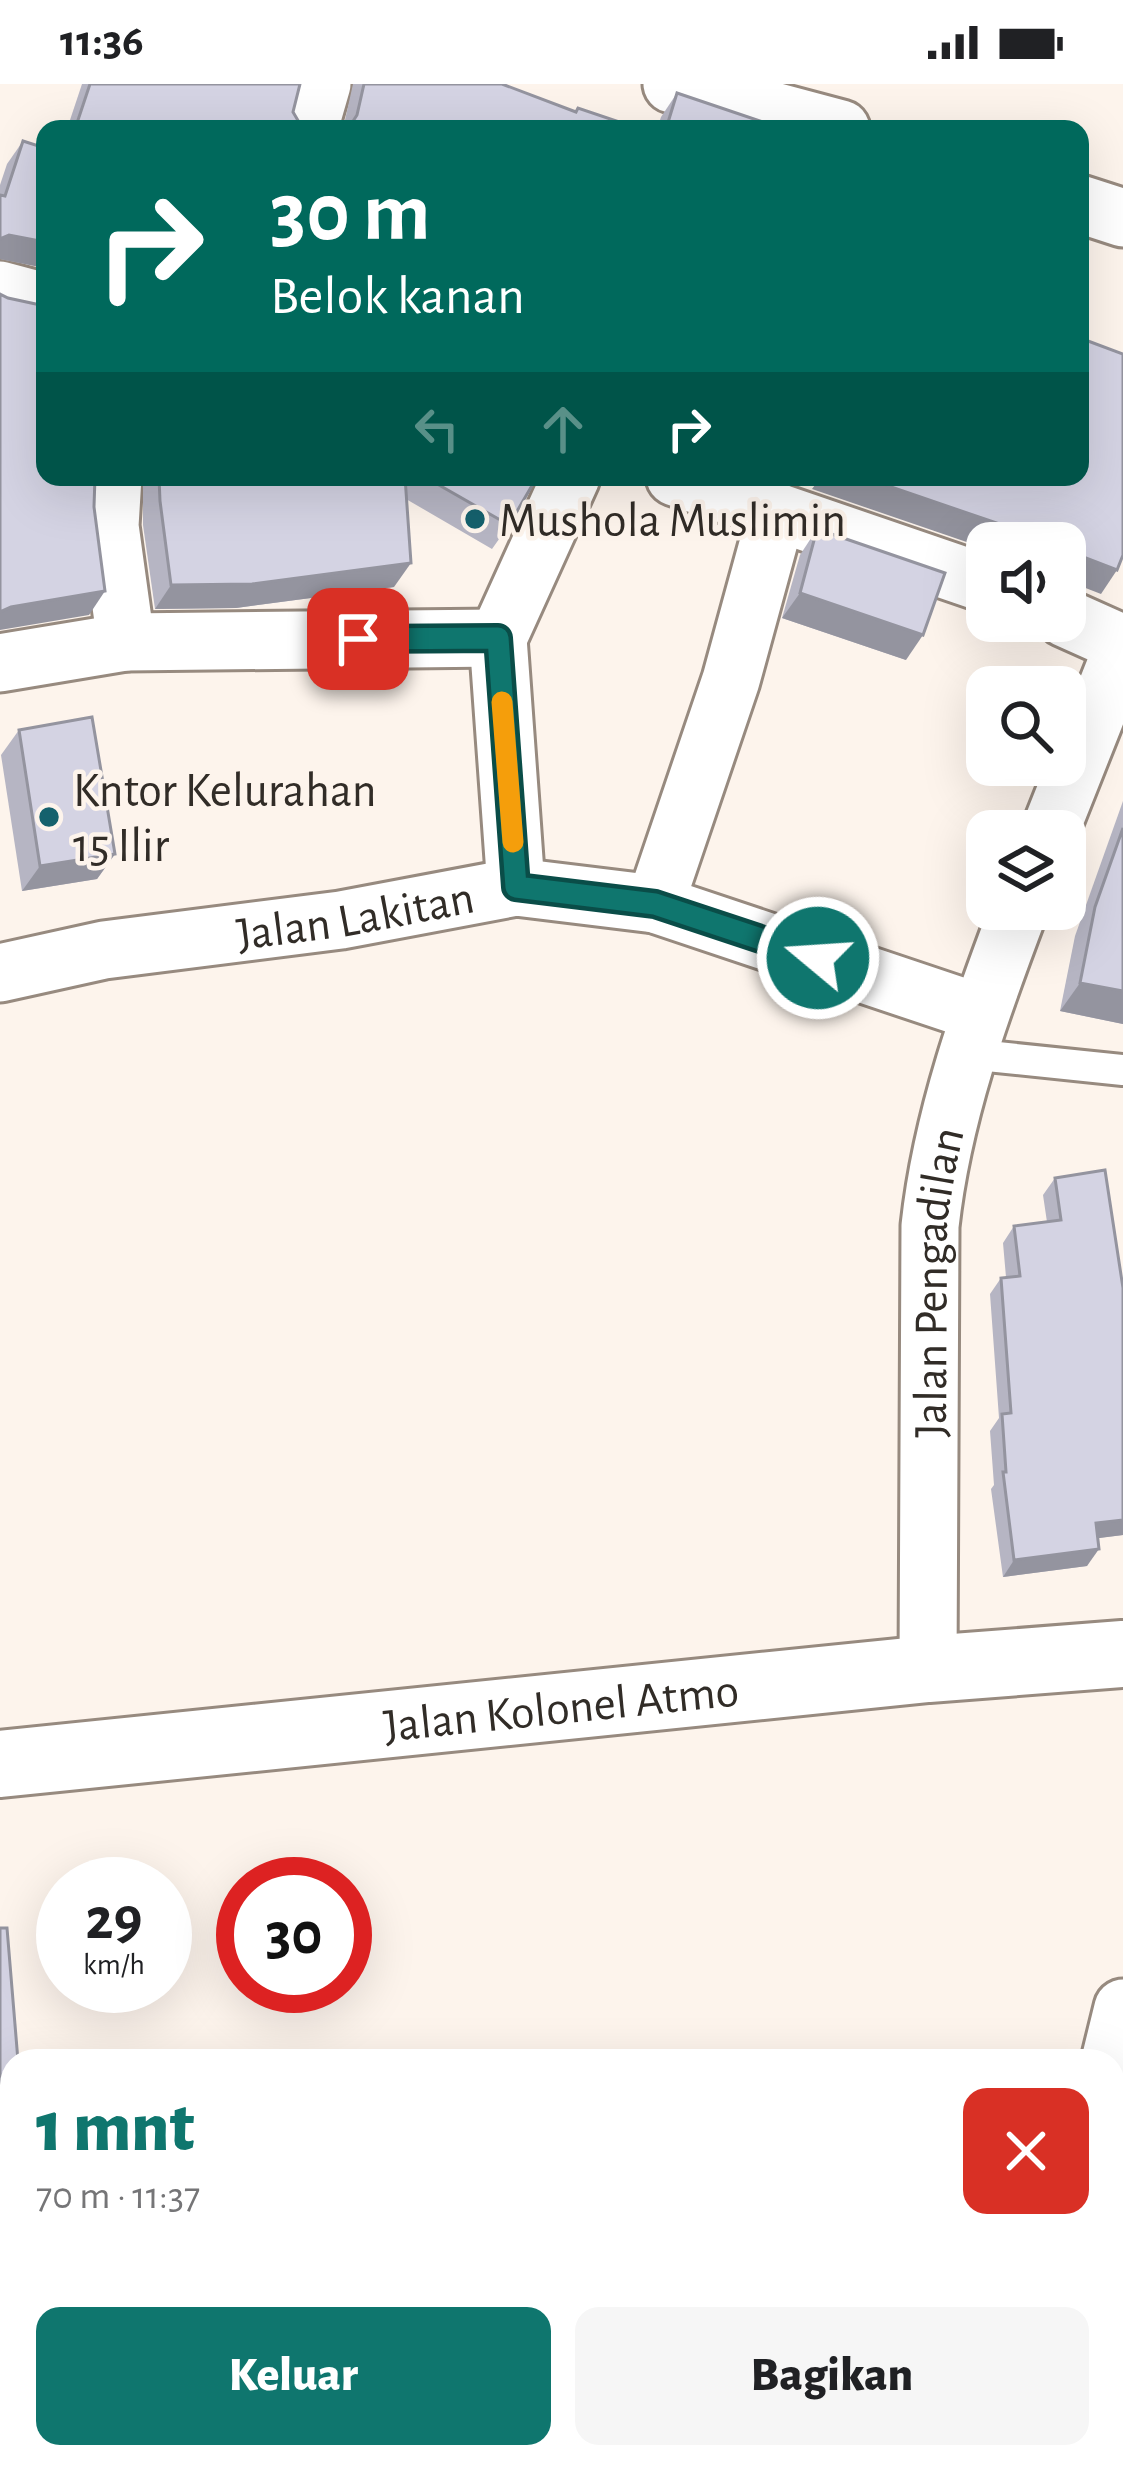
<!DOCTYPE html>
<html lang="id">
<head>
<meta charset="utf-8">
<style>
	body { margin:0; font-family:"Alegreya Sans",sans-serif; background:#f6f6f6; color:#202124; height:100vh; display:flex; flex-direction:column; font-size:45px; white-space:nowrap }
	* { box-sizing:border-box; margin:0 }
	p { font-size:39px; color:#757577 }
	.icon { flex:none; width:66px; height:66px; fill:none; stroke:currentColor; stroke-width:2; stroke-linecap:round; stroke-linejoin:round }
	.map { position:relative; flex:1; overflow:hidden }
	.panel { position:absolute; left:0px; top:1965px; width:1125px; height:420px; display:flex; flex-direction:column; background:#fff; border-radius:36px 36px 0 0; box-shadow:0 12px 48px #0002 }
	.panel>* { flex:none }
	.hud { position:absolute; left:36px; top:36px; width:1053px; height:366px; border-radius:24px; box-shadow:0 12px 48px #0002; background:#00695c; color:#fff; overflow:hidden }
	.tools { position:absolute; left:966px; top:438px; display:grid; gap:24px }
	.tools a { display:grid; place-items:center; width:120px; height:120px; border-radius:24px; background:#fff; box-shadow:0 12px 48px #0002; font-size:60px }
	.speed { position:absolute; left:36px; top:1773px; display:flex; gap:24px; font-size:60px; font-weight:700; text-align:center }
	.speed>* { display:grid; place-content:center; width:156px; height:156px; border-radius:50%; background:#fff; box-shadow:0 12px 48px #0002; line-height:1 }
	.speed small { font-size:30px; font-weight:400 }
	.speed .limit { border:18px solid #d22; background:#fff; color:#111 }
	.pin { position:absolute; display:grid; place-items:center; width:102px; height:102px; color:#fff; margin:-51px; border-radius:24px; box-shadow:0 6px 18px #0006 }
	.me { position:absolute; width:132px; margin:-66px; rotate:288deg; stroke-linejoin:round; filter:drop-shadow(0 0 9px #0008) }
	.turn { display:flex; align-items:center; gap:42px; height:252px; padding:0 36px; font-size:54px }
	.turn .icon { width:156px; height:156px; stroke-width:2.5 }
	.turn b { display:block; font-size:84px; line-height:102px }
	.lanes { display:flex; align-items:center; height:114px; padding:0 36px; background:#0003; justify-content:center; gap:60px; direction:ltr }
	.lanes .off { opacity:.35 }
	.round { display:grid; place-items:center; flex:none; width:126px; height:126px; border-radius:24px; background:#f6f6f6 }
	.overview { display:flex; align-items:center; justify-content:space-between; height:204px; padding:0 36px }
	h1 { font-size:72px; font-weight:800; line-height:90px; color:#0f766e }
	.action { display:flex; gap:24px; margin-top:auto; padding:24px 36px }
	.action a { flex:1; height:138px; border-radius:24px; background:#0f766e; color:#fff; font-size:48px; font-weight:800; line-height:138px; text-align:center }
	.action a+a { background:#f6f6f6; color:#202124 }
	.status { display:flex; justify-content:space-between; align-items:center; height:84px; padding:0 60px; background:#fff; direction:ltr }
	.status svg { height:33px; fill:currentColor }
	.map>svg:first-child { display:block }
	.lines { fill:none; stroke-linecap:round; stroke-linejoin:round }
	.service-casing { stroke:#978a7f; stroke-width:36 }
	.minor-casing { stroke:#978a7f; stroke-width:63 }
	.secondary-casing { stroke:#978a7f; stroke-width:72 }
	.service { stroke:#fff; stroke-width:30 }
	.minor { stroke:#fff; stroke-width:57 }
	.secondary { stroke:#fff; stroke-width:66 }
	.wall { fill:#b6b5c3 }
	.shaded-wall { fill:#94949f }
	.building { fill:#d4d3e3; stroke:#94949f; stroke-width:3 }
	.route-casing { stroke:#0a4d48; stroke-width:30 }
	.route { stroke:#0f766e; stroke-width:21 }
	.slow { stroke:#f59e0b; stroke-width:21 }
	.poi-dot { fill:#15616d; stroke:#fdf4ec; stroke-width:4.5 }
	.labels { text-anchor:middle; stroke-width:9; stroke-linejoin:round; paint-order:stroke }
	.poi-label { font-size:48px; fill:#312c27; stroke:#fdf4ec; text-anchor:start }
	.street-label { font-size:48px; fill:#312c27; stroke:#fdf4ec }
</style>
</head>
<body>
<div class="status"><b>11:36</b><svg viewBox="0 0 49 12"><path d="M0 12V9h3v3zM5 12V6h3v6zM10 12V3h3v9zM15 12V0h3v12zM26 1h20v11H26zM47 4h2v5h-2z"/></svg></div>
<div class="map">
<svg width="1123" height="2385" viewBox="0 0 1123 2385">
	<rect width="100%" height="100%" fill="#fdf4ec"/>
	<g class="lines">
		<g class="service-casing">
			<path id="service" d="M968 970 1123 986"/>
		</g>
		<g class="minor-casing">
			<g id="minor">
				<path d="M672 0 841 45"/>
				<path d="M309 45 322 0"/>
				<path d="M1080 120 1123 134"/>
				<path d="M0 206 45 218"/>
				<path d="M113 393 110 442 126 558"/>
				<path d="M675 393 987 500"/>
				<path d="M1065 534 1123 560"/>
				<path d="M0 579 126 558 498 554"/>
				<path d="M1050 747 1123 563"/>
				<path d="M516 803 498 554 571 393"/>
				<path d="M655 820 731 596 777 428"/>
				<path id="s1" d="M0 889 104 866 341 836 516 803 655 820 980 929"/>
				<path id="s2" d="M928 1585 930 1142C942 1032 980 928 1019 825"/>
				<path d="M1110 1977 1123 1924"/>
				<path d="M1113 2194 1123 2202"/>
				<path d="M0 2353 12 2348"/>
				<path d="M358 2385 359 2373"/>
				<path d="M1006 2385 1009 2373"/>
			</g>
		</g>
		<g class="secondary-casing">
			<g id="secondary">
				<path id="s3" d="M0 1680 928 1585 1123 1570"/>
			</g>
		</g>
		<use href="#service" class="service"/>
		<use href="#minor" class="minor"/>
		<use href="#secondary" class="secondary"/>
	</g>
	<g class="wall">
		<path d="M82 0H300L293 28 303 45H67Z"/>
		<path d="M353 0H502L575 28 578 24 640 45H343Z"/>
		<path d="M677 9 758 45H657L661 33Z"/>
		<path d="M23 57 45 64V184L0 175V101L7 80Z"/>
		<path d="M143 393H537L509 441 492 465 406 415 394 503 236 524 155 525 143 441Z"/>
		<path d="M817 445 906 576 782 534 800 471Z"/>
		<path d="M19 646 115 770 97 795 22 807 1 671Z"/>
		<path d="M1123 717V940L1060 927 1075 852Z"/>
		<path d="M1055 1094 1123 1204V1451L1098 1454 1087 1482 1003 1493 991 1405 994 1401 990 1347 999 1334 990 1210 1001 1194 1006 1193 1003 1159 1014 1142 1047 1138 1043 1111Z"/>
	</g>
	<g class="shaded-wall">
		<path d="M9 151 45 158V184L0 175V155Z"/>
		<path d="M786 393H819L813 401Z"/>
		<path d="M821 393H862L1014 445 1048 459H987V465L812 405Z"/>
		<path d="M1065 466 1117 486 1101 510 1065 496Z"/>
		<path d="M411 479 394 503 236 524 155 525 171 501Z"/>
		<path d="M105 507 89 531 0 546V528L11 523Z"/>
		<path d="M800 509 923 551 906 576 782 534Z"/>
		<path d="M115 770 97 795 22 807 40 782Z"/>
		<path d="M1080 899 1123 907V940L1060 927Z"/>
		<path d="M1123 1436V1451L1084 1456 1096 1439Z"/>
		<path d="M1099 1465 1087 1482 1003 1493 1014 1476Z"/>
		<path d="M12 2063V2078L0 2079V2064Z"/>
		<path d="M12 2216V2220L4 2232 0 2233V2218Z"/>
	</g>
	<g class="building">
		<path d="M90 0H300L293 28 303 45H75Z"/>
		<path d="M364 0H502L576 28 578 24 640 45H348L357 31Z"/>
		<path d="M677 9 760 37 758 45H666Z"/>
		<path d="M23 57 45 64V158L9 151 0 155V111L5 112Z"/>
		<path d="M0 210 8 214 45 222V393H95L94 423 105 507 11 523 0 528Z"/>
		<path d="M1080 254 1123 270V471L1117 486 1065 466V459H1048L1014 445 862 393H1080Z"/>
		<path d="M159 393H405L411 479 252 500 171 501 160 417Z"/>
		<path d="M425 393H537L509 441Z"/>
		<path d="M817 445 945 489 923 551 800 509Z"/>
		<path d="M92 633 115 770 40 782 19 646Z"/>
		<path d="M1123 744V907L1080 899 1095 823Z"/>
		<path d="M1105 1086 1123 1204V1436L1096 1439 1099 1465 1014 1476 1003 1388H1006L1002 1330 1011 1329 1001 1194 1020 1192 1014 1142 1061 1136 1055 1094Z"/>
		<path d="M0 1844H7L18 1977H12V2063L0 2064Z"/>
		<path d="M0 2083 12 2190V2216L0 2218Z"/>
	</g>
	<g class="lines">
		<g class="route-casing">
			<path id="route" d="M358 555 498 554 516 803 655 820 818 874"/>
		</g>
		<use href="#route" class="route"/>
		<path class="slow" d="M502 618 513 758"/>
	</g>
	<g class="poi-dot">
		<circle cx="475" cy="435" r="12"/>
		<circle cx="49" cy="733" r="12"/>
	</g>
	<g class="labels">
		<g class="poi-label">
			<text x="499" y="452">Mushola Muslimin</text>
			<text x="73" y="722">Kntor Kelurahan<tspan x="73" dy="55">15 Ilir</tspan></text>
		</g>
		<g class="street-label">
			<text dy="17" stroke="none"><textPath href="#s1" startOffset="360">Jalan Lakitan</textPath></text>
			<text dy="17" stroke="none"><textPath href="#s2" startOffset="387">Jalan Pengadilan</textPath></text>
			<text dy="17" stroke="none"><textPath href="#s3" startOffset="564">Jalan Kolonel Atmo</textPath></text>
		</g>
	</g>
</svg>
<div class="tools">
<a><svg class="icon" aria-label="sound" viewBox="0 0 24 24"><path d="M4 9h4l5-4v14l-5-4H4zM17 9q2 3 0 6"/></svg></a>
<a><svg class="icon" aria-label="search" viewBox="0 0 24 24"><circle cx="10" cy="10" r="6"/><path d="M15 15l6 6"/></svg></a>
<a><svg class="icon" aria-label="layers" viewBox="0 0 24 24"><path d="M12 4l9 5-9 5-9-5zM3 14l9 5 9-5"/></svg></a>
</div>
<div class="speed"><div>29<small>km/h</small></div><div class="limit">30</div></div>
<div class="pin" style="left:358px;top:555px;background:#d93025"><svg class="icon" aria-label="arrive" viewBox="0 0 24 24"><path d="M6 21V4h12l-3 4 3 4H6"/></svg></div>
<svg class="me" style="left:818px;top:874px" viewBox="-20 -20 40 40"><circle r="17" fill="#0f766e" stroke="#fff" stroke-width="3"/><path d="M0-11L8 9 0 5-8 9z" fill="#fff"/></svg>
<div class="hud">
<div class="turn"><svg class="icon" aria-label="right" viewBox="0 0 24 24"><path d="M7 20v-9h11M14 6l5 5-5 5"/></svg><div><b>30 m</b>Belok kanan</div></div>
<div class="lanes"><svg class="icon off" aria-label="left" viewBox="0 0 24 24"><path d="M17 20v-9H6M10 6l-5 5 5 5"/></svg><svg class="icon off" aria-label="ahead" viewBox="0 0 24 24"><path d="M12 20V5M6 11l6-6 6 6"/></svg><svg class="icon" aria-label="right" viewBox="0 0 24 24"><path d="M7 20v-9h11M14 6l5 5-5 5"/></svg></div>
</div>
<section class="panel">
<div class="overview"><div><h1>1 mnt</h1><p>70 m · 11:37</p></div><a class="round" style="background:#d93025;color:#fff"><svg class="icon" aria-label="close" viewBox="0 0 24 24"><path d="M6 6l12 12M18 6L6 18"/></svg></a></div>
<div class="action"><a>Keluar</a><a>Bagikan</a></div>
</section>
</div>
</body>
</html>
